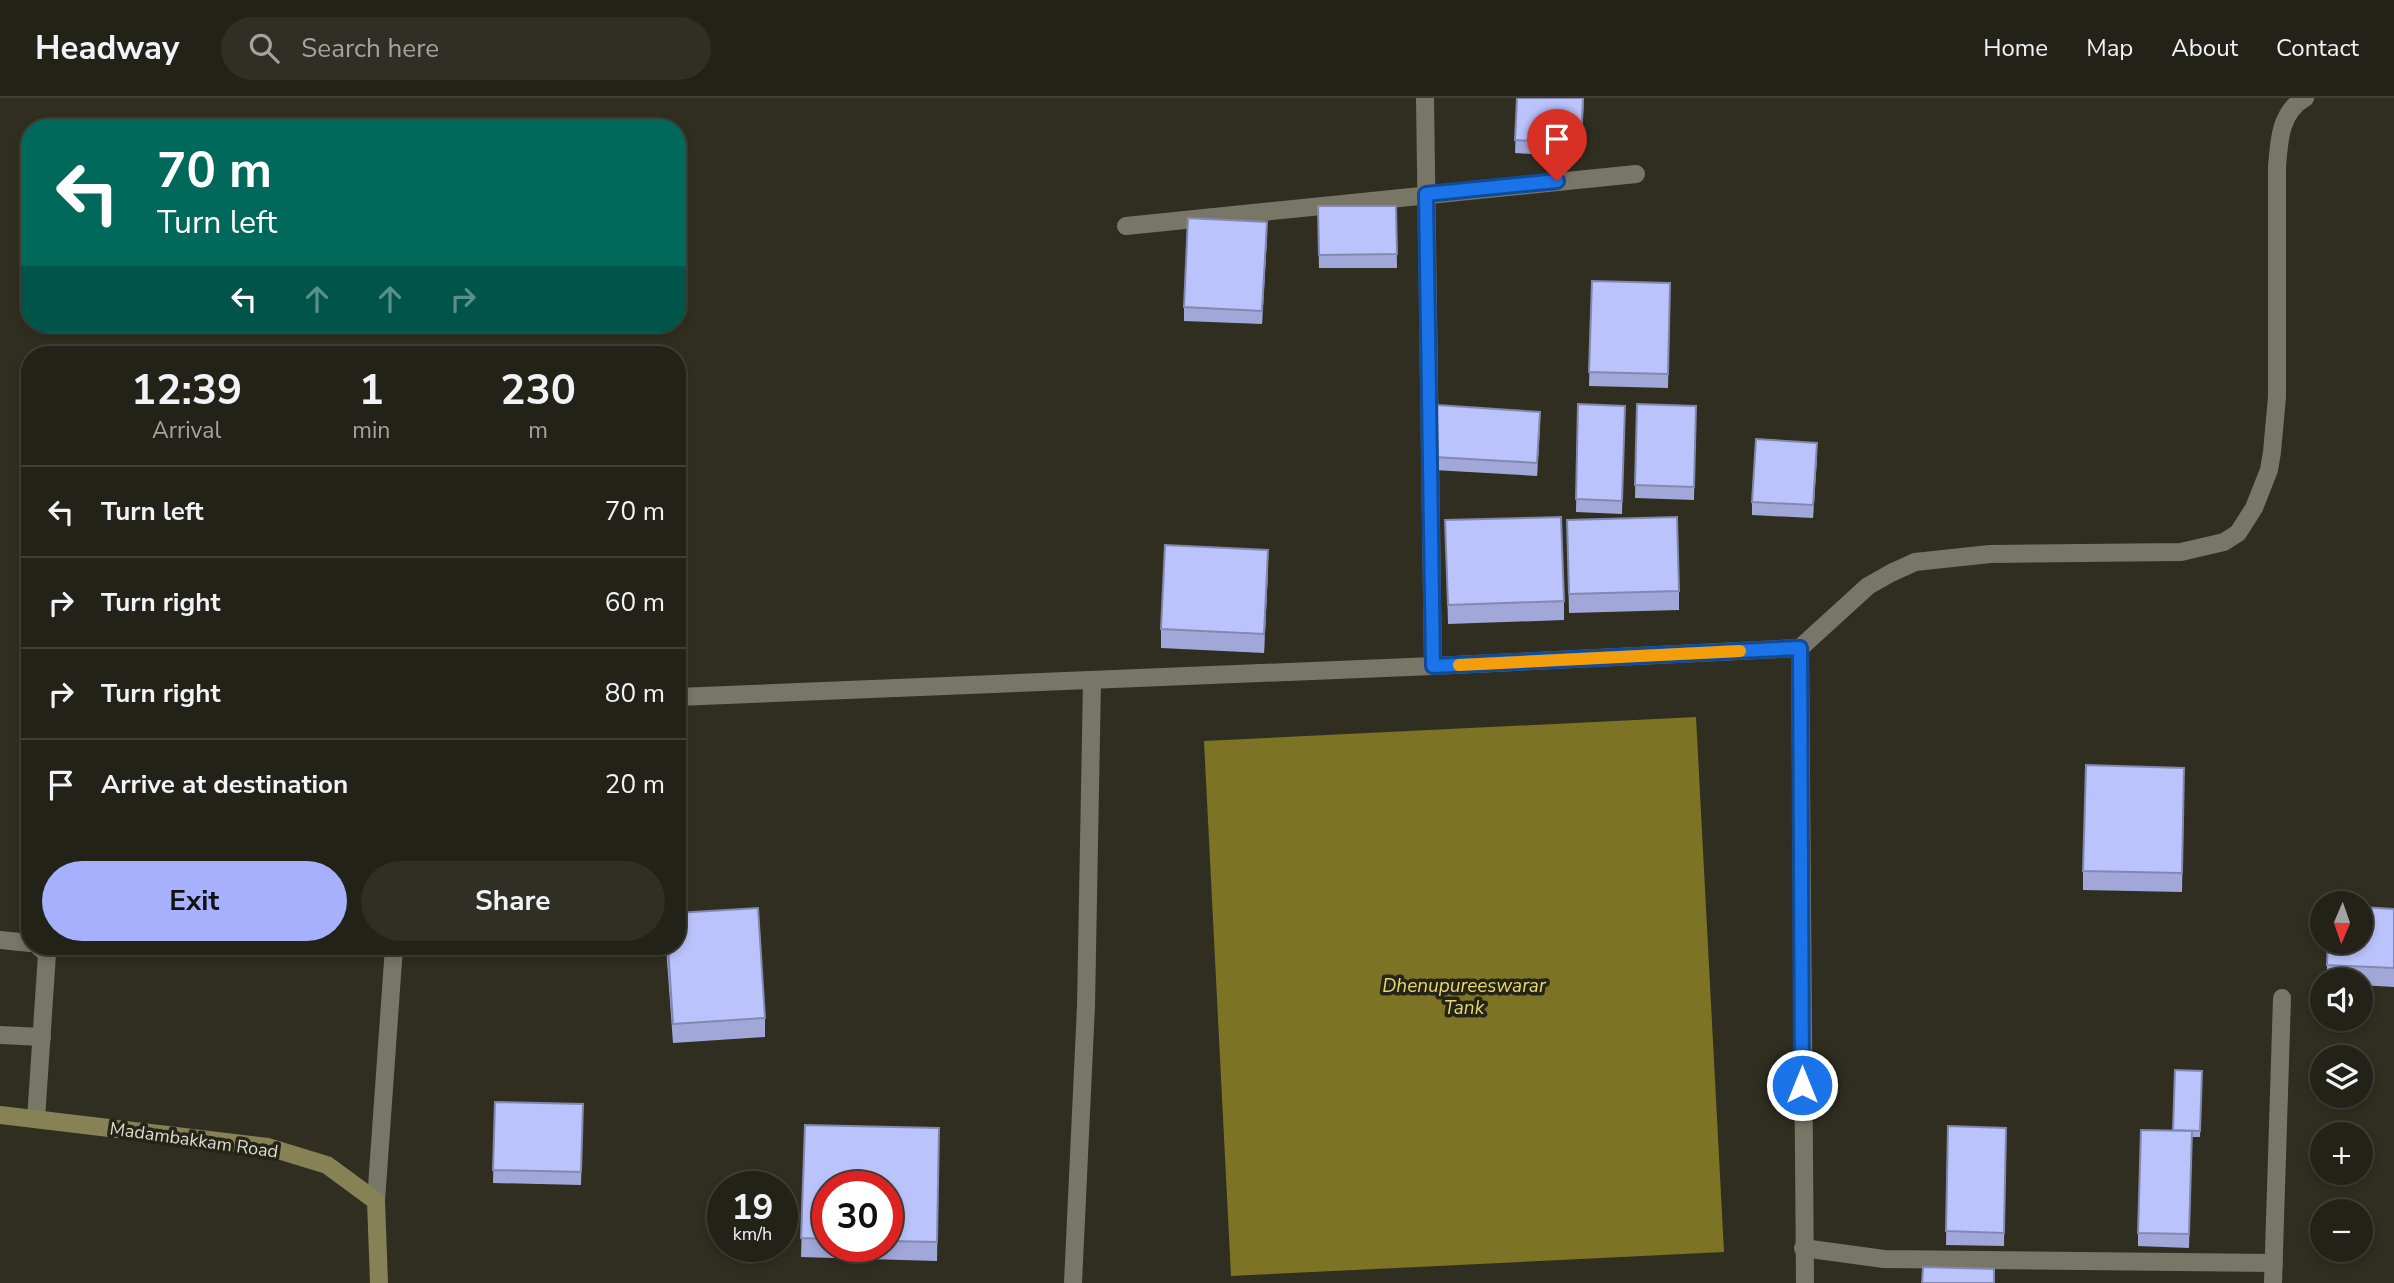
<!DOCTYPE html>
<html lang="en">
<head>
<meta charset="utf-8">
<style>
	body { margin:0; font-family:"Nunito Sans",sans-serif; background:#2f2f25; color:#f1f3f6; height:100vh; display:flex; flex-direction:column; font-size:26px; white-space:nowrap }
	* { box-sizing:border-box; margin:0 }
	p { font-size:23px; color:#a3a4a2 }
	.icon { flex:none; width:38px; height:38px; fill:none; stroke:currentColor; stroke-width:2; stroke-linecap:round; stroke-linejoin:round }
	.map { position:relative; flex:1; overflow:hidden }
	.panel { position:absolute; left:21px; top:248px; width:665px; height:609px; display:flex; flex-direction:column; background:#232218; border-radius:28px; box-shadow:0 4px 10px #0003,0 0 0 2px #403f37 }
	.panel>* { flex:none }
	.banner { position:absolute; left:21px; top:21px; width:665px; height:214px; border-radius:28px; box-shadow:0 4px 10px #0003,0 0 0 2px #403f37; background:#00695c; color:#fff; overflow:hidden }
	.needle { width:46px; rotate:182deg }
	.controls { position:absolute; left:2310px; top:793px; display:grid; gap:14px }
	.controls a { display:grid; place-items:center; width:63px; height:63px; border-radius:50%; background:#232218; box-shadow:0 4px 10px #0003,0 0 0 2px #403f37; font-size:35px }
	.speed { position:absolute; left:707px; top:1073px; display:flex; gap:14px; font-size:35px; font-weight:700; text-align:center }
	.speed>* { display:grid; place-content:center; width:91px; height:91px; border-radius:50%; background:#232218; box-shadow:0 4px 10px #0003,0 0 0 2px #403f37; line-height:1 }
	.speed small { font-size:18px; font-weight:400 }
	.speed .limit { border:10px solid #d22; background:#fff; color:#111 }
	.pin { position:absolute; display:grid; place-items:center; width:60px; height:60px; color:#fff; margin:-72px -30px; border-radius:50% 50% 50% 0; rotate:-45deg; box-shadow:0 0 7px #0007 }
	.pin .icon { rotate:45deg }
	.me { position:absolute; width:77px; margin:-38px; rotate:0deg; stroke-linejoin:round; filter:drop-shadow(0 0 5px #0008) }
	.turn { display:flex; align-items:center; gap:24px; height:147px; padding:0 21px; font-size:32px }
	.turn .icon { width:91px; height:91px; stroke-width:2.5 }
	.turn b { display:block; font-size:49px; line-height:60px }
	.lanes { display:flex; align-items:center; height:66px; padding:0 21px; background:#0003; justify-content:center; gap:35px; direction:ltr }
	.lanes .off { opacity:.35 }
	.eta { display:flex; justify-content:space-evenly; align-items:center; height:119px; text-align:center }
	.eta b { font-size:42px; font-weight:700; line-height:49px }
	.primary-button { display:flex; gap:14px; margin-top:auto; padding:14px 21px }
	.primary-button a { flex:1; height:80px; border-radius:42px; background:#a7b0fc; color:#111; font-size:28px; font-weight:700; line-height:80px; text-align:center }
	.primary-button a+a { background:#2f2f25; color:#f1f3f6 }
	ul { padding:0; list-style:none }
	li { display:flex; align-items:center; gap:21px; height:91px; padding:0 21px; border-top:2px solid #403f37 }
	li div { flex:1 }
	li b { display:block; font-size:26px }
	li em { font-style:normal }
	header { display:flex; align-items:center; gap:42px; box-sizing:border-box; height:98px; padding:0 35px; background:#232218; border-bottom:2px solid #403f37 }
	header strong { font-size:33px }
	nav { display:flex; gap:38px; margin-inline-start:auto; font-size:24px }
	.search { width:490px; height:63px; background:#2f2f25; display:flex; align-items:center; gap:18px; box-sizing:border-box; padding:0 24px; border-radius:38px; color:#a3a4a2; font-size:26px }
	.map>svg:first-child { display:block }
	.water { fill:#7c7424 }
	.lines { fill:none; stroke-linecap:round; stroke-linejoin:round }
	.lane { stroke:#787767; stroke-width:18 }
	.street { stroke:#787767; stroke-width:18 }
	.secondary { stroke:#868256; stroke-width:18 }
	.wall { fill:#a1a8d9; fill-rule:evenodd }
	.shaded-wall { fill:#8388b0 }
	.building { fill:#bbc3fc; stroke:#8388b0; stroke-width:2 }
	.route-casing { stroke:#114b97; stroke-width:18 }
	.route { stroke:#1a73e8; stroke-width:12 }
	.slow { stroke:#f59e0b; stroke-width:12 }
	.labels { text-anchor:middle; stroke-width:7; stroke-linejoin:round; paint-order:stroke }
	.street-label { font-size:18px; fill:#dddcd3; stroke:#262417 }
	.water-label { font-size:19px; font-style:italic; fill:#e5da6e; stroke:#262417 }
</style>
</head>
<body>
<header>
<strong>Headway</strong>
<div class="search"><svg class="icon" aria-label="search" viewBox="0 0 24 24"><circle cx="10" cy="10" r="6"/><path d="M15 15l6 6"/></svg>Search here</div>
<nav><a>Home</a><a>Map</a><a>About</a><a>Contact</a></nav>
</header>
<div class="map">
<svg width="2394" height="1185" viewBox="0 0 2394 1185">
	<rect width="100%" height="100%" fill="#2f2e20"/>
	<path class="water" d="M1696 619 1724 1154 1231 1178 1204 643Z"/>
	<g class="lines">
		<g class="lane">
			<path d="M0 842 30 845"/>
			<path d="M0 937 42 939"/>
			<path d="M36 1021 47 856 39 849"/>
		</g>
		<g class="street">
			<path d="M1425 0 1433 568"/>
			<path d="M1126 128 1636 76"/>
			<path d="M1800 550 1805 1185"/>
			<path d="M677 599 1433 568 1800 550 1868 488 1891 475 1915 464 1990 456 2181 454 2224 444 2238 435 2254 410 2269 372 2272 354 2277 299V69C2279 43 2280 14 2305 0"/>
			<path d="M376 1103 394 849"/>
			<path d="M1803 1150 1884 1161 2274 1165"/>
			<path d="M1073 1185 1086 908 1092 583"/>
			<path d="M2273 1185 2282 900"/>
		</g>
		<path class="secondary" d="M0 1017 268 1049 327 1067 376 1103 379 1185"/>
	</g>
	<g class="wall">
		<path d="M1517 0H1584L1581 59 1515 55Z"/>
		<path d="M1318 108H1396L1397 170H1319Z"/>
		<path d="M1267 138 1262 226 1184 223V209Z"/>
		<path d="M1592 183 1670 185 1668 290 1589 288Z"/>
		<path d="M1578 306 1625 308 1622 416 1576 414Z"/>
		<path d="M1637 306 1696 308 1694 402 1635 400Z"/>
		<path d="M1540 327 1537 378 1434 372V359Z"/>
		<path d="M1817 358 1813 420 1752 417V404Z"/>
		<path d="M1445 422 1564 503V522L1448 526Z"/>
		<path d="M1567 422 1679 493V512L1569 515Z"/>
		<path d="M1268 471 1264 555 1161 550V531Z"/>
		<path d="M2184 689 2182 794 2083 792V773Z"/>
		<path d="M2394 811V889L2361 887V882H2327V867Z"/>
		<path d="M666 849H677L765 920V939L673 945Z"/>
		<path d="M2202 973 2200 1039H2192L2189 1150 2138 1148V1135Z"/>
		<path d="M495 1004 583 1006 581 1087 493 1085Z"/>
		<path d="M805 1027 939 1030 937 1163 801 1159ZM828 1088H887V1148H828Z"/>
		<path d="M1948 1028 2006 1030 2004 1148 1946 1147Z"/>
	</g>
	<g class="shaded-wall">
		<path d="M1267 124V138L1262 226V213Z"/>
		<path d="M1540 314V327L1537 378V365Z"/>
		<path d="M1817 345V358L1813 420V407Z"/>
		<path d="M1268 452V471L1264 555V536Z"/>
	</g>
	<g class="building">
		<path d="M1517 0H1583L1581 46 1515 42Z"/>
		<path d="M1318 108H1396L1397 156 1319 157Z"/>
		<path d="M1188 120 1267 124 1262 213 1184 209Z"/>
		<path d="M1592 183 1670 185 1668 276 1589 274Z"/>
		<path d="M1578 306 1625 308 1622 403 1576 401Z"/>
		<path d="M1637 306 1696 308 1694 389 1635 387Z"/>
		<path d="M1437 307 1540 314 1537 365 1434 359Z"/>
		<path d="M1756 341 1817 345 1813 407 1752 404Z"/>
		<path d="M1561 419 1564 503 1448 507 1445 422Z"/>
		<path d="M1677 419 1679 493 1569 496 1567 422Z"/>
		<path d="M1165 447 1268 452 1264 536 1161 531Z"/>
		<path d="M2086 667 2184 670 2182 775 2083 773Z"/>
		<path d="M2361 809 2394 811V870L2327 867 2328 844H2361Z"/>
		<path d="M758 810 765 920 673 926 668 849H677V815Z"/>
		<path d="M2175 972 2202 973 2200 1033 2173 1032Z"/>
		<path d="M495 1004 583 1006 581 1074 493 1072Z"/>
		<path d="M805 1027 939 1030 937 1144 887 1143V1088H828V1141L801 1140Z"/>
		<path d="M1948 1028 2006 1030 2004 1135 1946 1133Z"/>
		<path d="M2141 1032 2192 1033 2189 1136 2138 1135Z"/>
		<path d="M1923 1169 1994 1171V1185H1922Z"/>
	</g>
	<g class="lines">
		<g class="route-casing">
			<path id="route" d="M1557 83 1426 96 1433 568 1800 550 1802 987"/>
		</g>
		<use href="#route" class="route"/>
		<path class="slow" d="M1459 567 1740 553"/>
	</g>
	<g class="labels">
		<g class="street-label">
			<text transform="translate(194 1042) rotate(8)" y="6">Madambakkam Road</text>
		</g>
		<g class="water-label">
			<text x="1464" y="894">Dhenupureeswarar<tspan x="1464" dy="22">Tank</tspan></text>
		</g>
	</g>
</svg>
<div class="controls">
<a><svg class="needle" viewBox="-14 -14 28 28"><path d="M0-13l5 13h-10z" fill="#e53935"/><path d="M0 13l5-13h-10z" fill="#a3a4a2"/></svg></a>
<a><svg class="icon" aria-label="sound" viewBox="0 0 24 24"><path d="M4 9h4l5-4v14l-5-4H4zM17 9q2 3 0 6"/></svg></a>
<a><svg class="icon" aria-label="layers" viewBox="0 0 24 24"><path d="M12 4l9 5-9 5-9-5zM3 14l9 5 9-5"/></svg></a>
<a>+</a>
<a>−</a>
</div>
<div class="speed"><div>19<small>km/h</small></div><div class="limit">30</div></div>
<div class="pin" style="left:1557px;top:83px;background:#d93025"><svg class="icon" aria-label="arrive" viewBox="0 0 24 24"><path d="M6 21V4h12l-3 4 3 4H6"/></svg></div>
<svg class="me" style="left:1802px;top:987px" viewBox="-20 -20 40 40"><circle r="17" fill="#1a73e8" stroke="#fff" stroke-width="3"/><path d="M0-11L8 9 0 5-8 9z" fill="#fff"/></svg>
<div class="banner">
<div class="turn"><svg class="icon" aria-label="left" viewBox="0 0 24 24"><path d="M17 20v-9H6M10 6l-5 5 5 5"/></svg><div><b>70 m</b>Turn left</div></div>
<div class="lanes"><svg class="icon" aria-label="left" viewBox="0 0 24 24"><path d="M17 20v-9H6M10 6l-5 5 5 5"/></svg><svg class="icon off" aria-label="ahead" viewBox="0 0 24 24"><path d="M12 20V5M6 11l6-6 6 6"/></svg><svg class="icon off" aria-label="ahead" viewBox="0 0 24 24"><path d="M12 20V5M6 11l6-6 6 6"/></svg><svg class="icon off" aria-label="right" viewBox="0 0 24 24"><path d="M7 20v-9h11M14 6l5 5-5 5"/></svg></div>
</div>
<section class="panel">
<div class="eta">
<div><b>12:39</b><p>Arrival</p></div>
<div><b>1</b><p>min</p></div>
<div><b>230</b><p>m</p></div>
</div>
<ul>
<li><svg class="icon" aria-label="left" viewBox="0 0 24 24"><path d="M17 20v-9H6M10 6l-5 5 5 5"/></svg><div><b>Turn left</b></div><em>70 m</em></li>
<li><svg class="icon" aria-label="right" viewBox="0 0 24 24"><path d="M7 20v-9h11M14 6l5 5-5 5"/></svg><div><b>Turn right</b></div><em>60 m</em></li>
<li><svg class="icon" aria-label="right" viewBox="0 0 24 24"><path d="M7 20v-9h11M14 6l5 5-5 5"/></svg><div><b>Turn right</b></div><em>80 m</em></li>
<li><svg class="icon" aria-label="arrive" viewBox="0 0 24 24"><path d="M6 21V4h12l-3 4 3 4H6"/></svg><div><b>Arrive at destination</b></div><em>20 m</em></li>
</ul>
<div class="primary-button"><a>Exit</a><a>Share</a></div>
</section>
</div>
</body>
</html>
